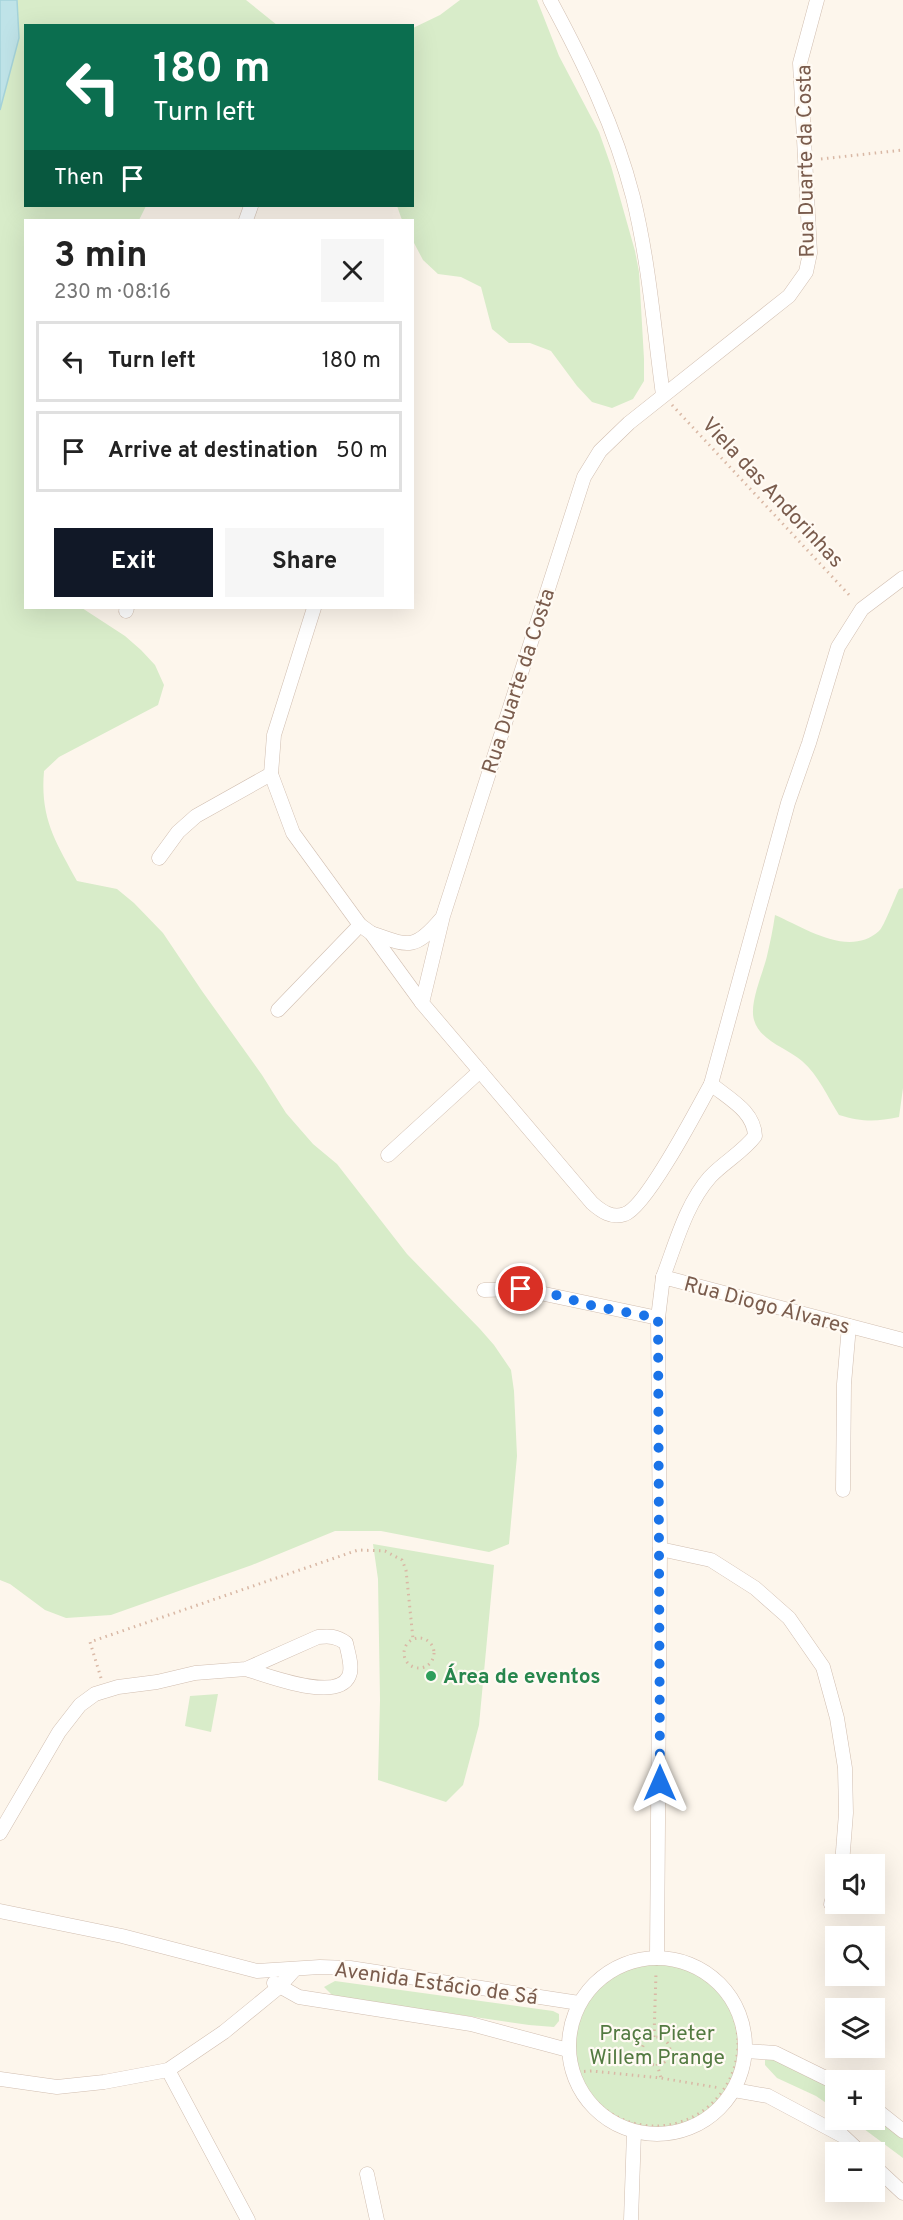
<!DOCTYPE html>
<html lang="en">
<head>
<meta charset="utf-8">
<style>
	body { margin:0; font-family:Overpass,sans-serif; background:#f6f6f6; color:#222; height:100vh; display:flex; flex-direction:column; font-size:22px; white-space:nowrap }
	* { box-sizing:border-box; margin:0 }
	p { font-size:20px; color:#767676 }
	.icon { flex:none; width:33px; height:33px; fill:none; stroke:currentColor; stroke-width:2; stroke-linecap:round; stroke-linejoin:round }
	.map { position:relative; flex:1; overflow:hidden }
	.sheet { position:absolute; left:24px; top:219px; width:390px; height:390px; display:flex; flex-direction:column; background:#fff; border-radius:0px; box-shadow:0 6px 24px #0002 }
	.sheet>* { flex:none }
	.banner { position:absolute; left:24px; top:24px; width:390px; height:183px; border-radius:0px; box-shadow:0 6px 24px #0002; background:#0b6e4f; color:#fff; overflow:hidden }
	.controls { position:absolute; left:825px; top:1854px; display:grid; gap:12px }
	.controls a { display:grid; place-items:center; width:60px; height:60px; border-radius:0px; background:#fff; box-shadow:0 6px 24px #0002; font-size:30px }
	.pin { position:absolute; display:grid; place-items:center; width:51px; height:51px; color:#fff; margin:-26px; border:3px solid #fff; border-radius:50%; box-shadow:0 2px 6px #0007 }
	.me { position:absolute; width:66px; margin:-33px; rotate:0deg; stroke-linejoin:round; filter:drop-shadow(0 0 4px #0008) }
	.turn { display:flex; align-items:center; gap:21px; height:126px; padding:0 30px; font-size:27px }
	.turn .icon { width:78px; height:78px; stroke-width:2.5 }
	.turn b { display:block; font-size:42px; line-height:51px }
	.then { display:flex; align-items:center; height:57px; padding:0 30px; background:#0003; gap:12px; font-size:22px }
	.round { display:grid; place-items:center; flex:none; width:63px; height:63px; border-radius:0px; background:#f6f6f6 }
	.headline { display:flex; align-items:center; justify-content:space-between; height:102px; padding:0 30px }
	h1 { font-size:36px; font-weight:700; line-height:45px }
	.button { display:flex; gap:12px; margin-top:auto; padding:12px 30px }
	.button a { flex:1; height:69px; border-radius:0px; background:#111827; color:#fff; font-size:24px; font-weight:700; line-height:69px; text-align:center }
	.button a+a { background:#f6f6f6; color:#222 }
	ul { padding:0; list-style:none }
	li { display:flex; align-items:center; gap:18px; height:81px; margin:0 12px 9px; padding:0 18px; border:3px solid #e0e0e0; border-radius:0px }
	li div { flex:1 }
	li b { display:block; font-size:22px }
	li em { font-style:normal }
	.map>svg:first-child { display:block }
	.green { fill:#d8ecc9 }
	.water { fill:#bfe3e8; stroke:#a5d3da; stroke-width:1.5 }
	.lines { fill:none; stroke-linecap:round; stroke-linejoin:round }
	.minor-casing { stroke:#d1beb0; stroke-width:15 }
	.path { stroke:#d9b8a5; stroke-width:3; stroke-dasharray:1.5 4.5; stroke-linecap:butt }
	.minor { stroke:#fff; stroke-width:14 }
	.route { stroke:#1a73e8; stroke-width:10; stroke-dasharray:0 18 }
	.leisure-dot { fill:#2e9e5b; stroke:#fffaf3; stroke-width:2 }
	.labels { text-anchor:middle; stroke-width:4.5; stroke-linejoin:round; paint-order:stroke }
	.street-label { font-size:21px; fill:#7a5c4d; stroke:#fffaf3 }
	.leisure-label { font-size:21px; font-weight:bold; fill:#27864d; stroke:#fffaf3; text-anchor:start }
	.park-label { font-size:21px; fill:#537a41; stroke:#fffaf3 }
</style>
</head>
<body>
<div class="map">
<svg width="903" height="2220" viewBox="0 0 903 2220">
	<rect width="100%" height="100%" fill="#fdf6ec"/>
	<g class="green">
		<path d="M17 0H246L277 25 26 26V206H146L139 220H26V608H82L125 636 141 650 155 665 164 685 158 705 59 757 44 771C40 818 55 841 77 881L117 889 134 903 163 933 202 991 262 1075 286 1113 313 1144 337 1164 407 1254 480 1329 494 1345 511 1370 514 1391 517 1456 509 1544 489 1552 381 1531H335L252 1565 111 1615 66 1618 45 1610 10 1584 0 1580V110L19 38Z"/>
		<path d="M460 0H537L559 56 599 132 611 166 635 251 639 272 644 359V381L633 399 612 408 592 402 577 386 551 351 530 343H509L492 329 481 287 461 277 438 274 423 260 413 241 412 220H402L397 206H412L413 28 440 15Z"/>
		<path d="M903 888V1088L899 1117C876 1122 862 1122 839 1115 827 1096 819 1076 802 1061 787 1048 760 1041 754 1020 749 1003 763 973 767 956 770 943 773 929 775 915 805 928 849 958 879 931 884 927 895 897 899 889Z"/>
		<path d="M373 1544 494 1565 479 1725 463 1785 446 1802 378 1780 380 1700 378 1579Z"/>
		<path d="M218 1694 211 1732 185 1726 190 1696Z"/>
		<path d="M652 1958C708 1962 743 1992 745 2050H750C743 2069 737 2088 724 2104 688 2146 621 2142 587 2101 577 2089 573 2074 570 2059 560 2002 600 1967 652 1958Z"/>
		<path d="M335 1981 553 2011 559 2014V2021L554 2027 529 2025 333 1996 324 1987Z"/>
		<path d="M776 2058 835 2087V2109L816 2096 777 2078 765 2065V2060Z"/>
		<path d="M875 2115 903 2139V2158L852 2120H874Z"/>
	</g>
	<path class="water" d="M0 0H17L19 38 0 110Z"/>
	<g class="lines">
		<g class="minor-casing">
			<g id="minor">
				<path d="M550 0C584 63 615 127 633 197 649 262 654 329 663 395"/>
				<path d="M246 220 251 206"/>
				<path d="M314 608 274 735 271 774 293 833 360 925 371 933 422 1003"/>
				<path d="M126 611 127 608"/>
				<path d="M159 858 178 832 196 816 271 774"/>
				<path d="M371 933C408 946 414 951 441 919"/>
				<path d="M278 1010 360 925"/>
				<path d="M711 1084C698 1108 646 1207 625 1214 612 1219 601 1211 592 1203L422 1003 443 916 584 477 600 451 629 423 789 296 806 272 810 253 800 63 817 0"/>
				<path d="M388 1155 480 1071"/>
				<path d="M663 1277C676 1243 686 1204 710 1177 724 1162 743 1152 755 1136 754 1111 729 1099 711 1084L788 803 809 743 838 647 862 609 903 578"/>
				<path d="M484 1290 521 1289 658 1318"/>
				<path d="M843 1490 844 1384 849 1326"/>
				<path d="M660 1549 711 1560 755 1588 789 1618 823 1667 837 1718 845 1768 846 1813 842 1864"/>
				<path d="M0 1833 59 1732 80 1705 95 1694 118 1687 157 1682 195 1673 246 1669 318 1637C330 1636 336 1636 346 1643 348 1653 353 1667 349 1676 337 1703 266 1675 246 1669"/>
				<path d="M831 1904 836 1888"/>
				<path d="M0 1911 122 1936 257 1971 320 1967 350 1968 579 2003"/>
				<circle cx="657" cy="2046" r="88"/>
				<path d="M657 1958 660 1549 658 1318 663 1277 903 1340"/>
				<path d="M274 1983 299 1997 471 2024 568 2050"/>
				<path d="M745 2051 775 2053 836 2083"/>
				<path d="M168 2070 248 2220"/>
				<path d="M0 2079 57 2087 104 2082 168 2070 224 2032 279 1987 294 1970"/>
				<path d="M734 2090 768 2096 843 2136 860 2152"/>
				<path d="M874 2108 903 2131"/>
				<path d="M874 2166 903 2193"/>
				<path d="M367 2174 377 2220"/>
				<path d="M631 2220 634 2132"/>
			</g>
		</g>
		<g class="path">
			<path d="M821 159 903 150"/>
			<path d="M672 405 852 598"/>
			<circle cx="419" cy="1653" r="15"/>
			<path d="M101 1678 90 1642 358 1550 385 1551 402 1560 406 1570 413 1639"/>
			<circle cx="655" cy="2043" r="83"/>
			<path d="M654 2037 656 1973"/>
			<circle cx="656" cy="2051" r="14"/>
			<path d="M657 2064 661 2078"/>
			<path d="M572 2072 592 2071 661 2078 720 2088"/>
		</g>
		<use href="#minor" class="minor"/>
	</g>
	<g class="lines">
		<path class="route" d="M521 1289 556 1295 597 1307 658 1318 660 1783"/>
	</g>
	<circle class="leisure-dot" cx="431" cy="1676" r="6"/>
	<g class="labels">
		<g class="street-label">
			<text transform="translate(805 161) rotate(-91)" y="7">Rua Duarte da Costa</text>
			<text transform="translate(773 492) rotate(47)" y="7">Viela das Andorinhas</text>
			<text transform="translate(518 681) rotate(-72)" y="7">Rua Duarte da Costa</text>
			<text transform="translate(767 1305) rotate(15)" y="7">Rua Diogo Álvares</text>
			<text transform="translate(436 1983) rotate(8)" y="7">Avenida Estácio de Sá</text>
		</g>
		<g class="leisure-label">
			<text x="443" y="1683">Área de eventos</text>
		</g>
		<g class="park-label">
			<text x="657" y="2040">Praça Pieter<tspan x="657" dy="24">Willem Prange</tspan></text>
		</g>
	</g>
</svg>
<div class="controls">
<a><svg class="icon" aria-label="sound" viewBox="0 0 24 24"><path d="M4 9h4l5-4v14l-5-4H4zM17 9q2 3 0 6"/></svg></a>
<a><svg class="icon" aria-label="search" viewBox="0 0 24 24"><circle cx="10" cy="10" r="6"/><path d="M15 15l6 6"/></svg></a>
<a><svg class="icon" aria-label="layers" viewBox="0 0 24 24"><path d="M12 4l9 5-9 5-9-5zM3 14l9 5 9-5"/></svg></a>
<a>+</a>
<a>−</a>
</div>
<div class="pin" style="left:521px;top:1289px;background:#d93025"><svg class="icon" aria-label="arrive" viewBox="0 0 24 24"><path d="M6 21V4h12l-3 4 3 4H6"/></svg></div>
<svg class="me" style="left:660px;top:1783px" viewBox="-20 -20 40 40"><path d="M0-17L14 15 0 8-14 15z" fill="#1a73e8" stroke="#fff" stroke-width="4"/></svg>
<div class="banner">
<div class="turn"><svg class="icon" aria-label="left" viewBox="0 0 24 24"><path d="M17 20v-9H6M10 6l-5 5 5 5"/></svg><div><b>180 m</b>Turn left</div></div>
<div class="then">Then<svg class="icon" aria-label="arrive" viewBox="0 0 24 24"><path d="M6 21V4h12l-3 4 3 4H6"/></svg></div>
</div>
<section class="sheet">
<div class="headline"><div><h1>3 min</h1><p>230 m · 08:16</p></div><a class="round"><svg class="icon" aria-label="close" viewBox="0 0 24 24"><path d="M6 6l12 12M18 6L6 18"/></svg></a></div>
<ul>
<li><svg class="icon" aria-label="left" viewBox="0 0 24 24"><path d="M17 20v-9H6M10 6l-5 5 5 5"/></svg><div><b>Turn left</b></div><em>180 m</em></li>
<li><svg class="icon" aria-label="arrive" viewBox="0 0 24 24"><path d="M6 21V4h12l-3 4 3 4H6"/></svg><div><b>Arrive at destination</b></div><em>50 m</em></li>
</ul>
<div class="button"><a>Exit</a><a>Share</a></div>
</section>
</div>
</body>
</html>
